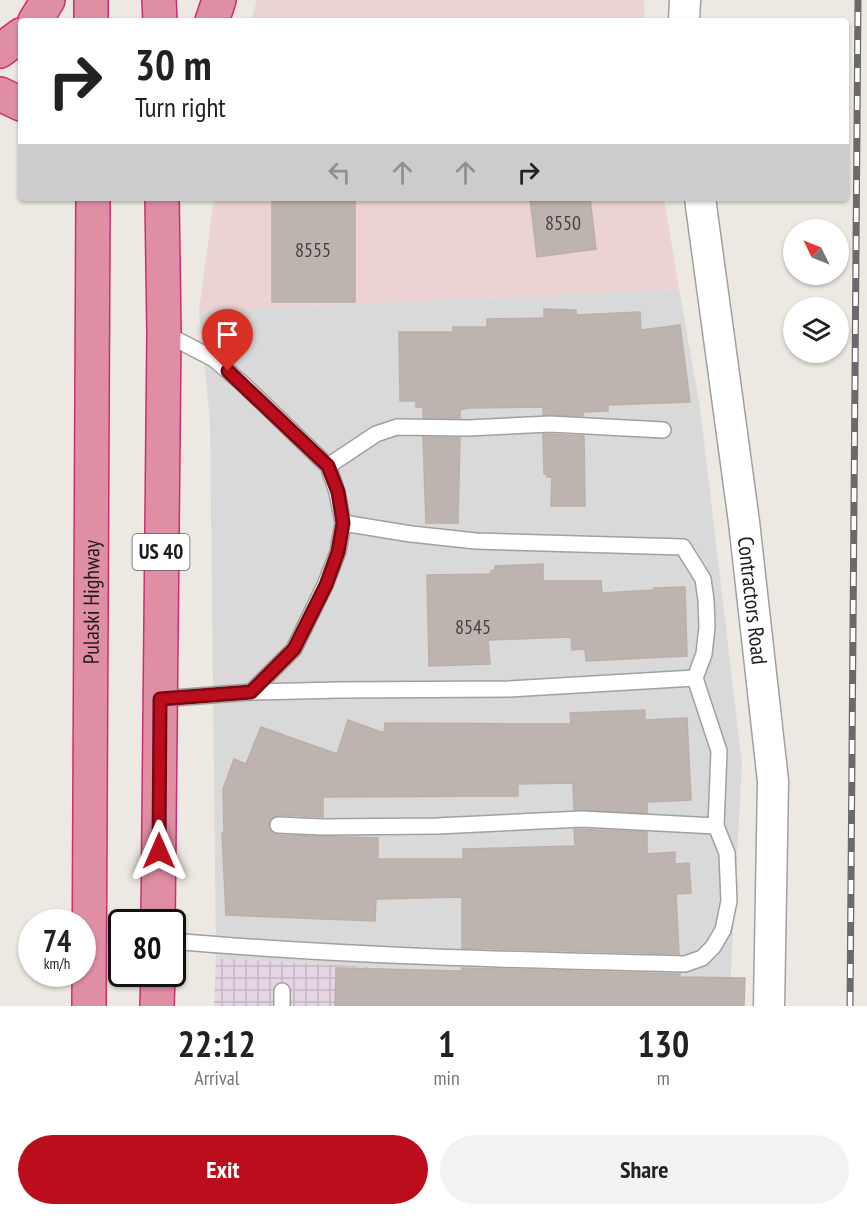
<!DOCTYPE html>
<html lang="en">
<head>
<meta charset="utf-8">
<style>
	body { margin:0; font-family:"PT Sans Narrow",sans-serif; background:#f2f2f2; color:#222; height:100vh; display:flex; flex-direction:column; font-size:22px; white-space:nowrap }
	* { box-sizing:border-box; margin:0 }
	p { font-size:20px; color:#767676 }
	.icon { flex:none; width:33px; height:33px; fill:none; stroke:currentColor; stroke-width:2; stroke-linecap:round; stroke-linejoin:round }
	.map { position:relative; height:1006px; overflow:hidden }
	.drawer { display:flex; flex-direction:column; background:#fff; flex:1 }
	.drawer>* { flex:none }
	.banner { position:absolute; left:18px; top:18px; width:831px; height:183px; border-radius:6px; box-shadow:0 2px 4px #0004; background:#fff; color:#222; overflow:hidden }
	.needle { width:39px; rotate:313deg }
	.tools { position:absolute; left:783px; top:219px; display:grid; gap:12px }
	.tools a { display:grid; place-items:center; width:66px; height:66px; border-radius:50%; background:#fff; box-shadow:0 2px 4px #0004; font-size:30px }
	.speed { position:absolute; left:18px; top:909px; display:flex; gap:12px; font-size:30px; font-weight:700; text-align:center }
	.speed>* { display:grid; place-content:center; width:78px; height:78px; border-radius:50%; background:#fff; box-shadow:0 2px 4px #0004; line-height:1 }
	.speed small { font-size:15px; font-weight:400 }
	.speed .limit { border:3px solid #111; border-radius:9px; background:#fff; color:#111 }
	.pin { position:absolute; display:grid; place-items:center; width:51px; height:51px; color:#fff; margin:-62px -26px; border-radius:50% 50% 50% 0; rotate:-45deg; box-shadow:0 0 6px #0007 }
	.pin .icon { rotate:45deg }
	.me { position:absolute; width:66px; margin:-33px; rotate:0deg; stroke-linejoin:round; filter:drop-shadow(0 0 4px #0008) }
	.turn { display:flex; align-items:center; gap:21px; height:126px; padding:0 18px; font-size:27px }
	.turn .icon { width:78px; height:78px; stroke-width:2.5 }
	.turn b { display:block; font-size:42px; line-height:51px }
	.lanes { display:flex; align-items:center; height:57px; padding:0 18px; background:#0003; justify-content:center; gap:30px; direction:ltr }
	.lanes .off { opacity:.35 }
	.eta { display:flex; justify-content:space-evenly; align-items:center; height:102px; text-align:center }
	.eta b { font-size:36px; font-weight:800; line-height:42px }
	.cta { display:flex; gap:12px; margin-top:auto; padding:12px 18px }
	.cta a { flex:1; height:69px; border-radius:36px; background:#bb0d1b; color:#fff; font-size:24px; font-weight:800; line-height:69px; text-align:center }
	.cta a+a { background:#f2f2f2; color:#222 }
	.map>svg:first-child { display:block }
	.residential { fill:#dad9d9 }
	.commercial { fill:#edd2d3 }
	.industrial { fill:url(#industrial-grid) }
	.building { fill:#bdb4af; stroke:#bdaea6; stroke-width:1.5 }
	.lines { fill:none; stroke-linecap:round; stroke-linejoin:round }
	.lane-casing { stroke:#a0a0a0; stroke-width:18 }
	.street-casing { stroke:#a0a0a0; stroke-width:33 }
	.highway-casing { stroke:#cb2f71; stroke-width:36 }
	.lane { stroke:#fff; stroke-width:15 }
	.street { stroke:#fff; stroke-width:30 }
	.highway { stroke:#e08ea4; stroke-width:33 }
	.rail-casing { stroke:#6a6a6a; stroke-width:7 }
	.rail { stroke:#fff; stroke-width:4.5; stroke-dasharray:14; stroke-linecap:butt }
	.route-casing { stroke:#7a0812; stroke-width:15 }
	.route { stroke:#bb0d1b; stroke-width:10 }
	.labels { text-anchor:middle; stroke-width:4.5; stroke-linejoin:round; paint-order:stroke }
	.number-label { font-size:20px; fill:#444241 }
	.shield { fill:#fff; stroke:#606060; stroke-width:1.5 }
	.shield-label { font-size:21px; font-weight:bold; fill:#1c1c1c }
	.street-label { font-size:22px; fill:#1c1c1c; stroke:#fff }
</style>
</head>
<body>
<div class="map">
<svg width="867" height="1006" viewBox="0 0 867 1006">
	<defs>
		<pattern id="industrial-grid" width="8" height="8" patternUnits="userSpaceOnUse" patternTransform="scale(1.5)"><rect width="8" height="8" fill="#e5d5e4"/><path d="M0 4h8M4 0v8" fill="none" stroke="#c4b6c3"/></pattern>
	</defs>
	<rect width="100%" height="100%" fill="#ede9e2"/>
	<path class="residential" d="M679 289 700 407 742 764 730 988 216 958 210 421 199 311Z"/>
	<g class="commercial">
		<path d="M257 0H644L645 21H251Z"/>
		<path d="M214 198H664L679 289 199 311Z"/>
	</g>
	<path class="industrial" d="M216 958 730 988V1006H214Z"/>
	<g class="building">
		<rect x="272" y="198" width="83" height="104"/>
		<path d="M530 198H590L596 249 537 257Z"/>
		<path d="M544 309 576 310V315L640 312 641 330 680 325 690 402 608 405V411L583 412V416L543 415V407L468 408 460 410V418H423V407H416V401H400L399 332H453V327H487V319L544 318Z"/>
		<path d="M543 434 584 436 585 506H551L552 477H547V474H544Z"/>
		<path d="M423 437 460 438 458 523H426Z"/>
		<path d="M543 564V581H601L602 593 654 590V588L685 587 687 656 586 661 585 649 572 650 571 637 488 640 490 664 429 666 427 575 491 574V571L495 570V566Z"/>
		<path d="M645 710V720L687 718 691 800 647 802V813L574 810 573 783 518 784V796L323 797V817L278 815 270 819 268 825 272 833 278 835 378 838V859H463V849L575 846 574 829 647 832V854L675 852V864L689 863 691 893 676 894 679 954 462 948V897L376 899 375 921 226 915 222 833H224L223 789 234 759 246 764 261 727 337 754 348 720 384 733 385 723 571 724 570 713Z"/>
		<path d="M336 968 462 971V968L680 974V977L745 978 744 1006H335Z"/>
	</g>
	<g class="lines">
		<g class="lane-casing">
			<g id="lane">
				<path d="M328 466 376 434 397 427 468 428 550 424 663 430"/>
				<path d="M251 692 340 690 509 689 695 678"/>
				<path d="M160 699 251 692 294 649 325 585 338 552 343 523 337 492 328 466 243 384 214 359 164 333"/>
				<path d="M278 825 322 827 437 826 582 819 716 826 719 751 695 678 704 654 707 627 706 600 703 579 683 547 476 541 411 534 343 523"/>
				<path d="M172 941C343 956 514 960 685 964L702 958 713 947 723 930 729 901 727 853 716 826"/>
				<path d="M282 991V1006"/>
			</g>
		</g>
		<g class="street-casing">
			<g id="street">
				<path d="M684 21 685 0"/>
				<path id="s1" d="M700 198 744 522 773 781 769 1006"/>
			</g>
		</g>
		<g class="highway-casing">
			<g id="highway">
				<path d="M91 0V21"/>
				<path d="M159 0 160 21"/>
				<path d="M35 21 48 0"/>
				<path d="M212 21 219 0"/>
				<path d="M0 51 21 35"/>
				<path d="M0 94 21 104"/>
				<path d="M158 922 164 333 162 198"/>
				<path id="s2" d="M89 1006 93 198"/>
				<path d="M157 1006 158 974"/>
			</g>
		</g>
		<use href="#lane" class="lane"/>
		<use href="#street" class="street"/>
		<use href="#highway" class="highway"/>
		<g class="rail-casing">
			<path id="rail" d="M850 1006 858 0"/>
		</g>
		<use href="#rail" class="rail"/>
	</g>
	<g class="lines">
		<g class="route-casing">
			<path id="route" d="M159 851 160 699 251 692 294 649 326 585 338 552 343 523 338 492 328 466 228 371"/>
		</g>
		<use href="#route" class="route"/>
	</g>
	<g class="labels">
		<g class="number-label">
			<text x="563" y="230">8550</text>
			<text x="313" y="257">8555</text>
			<text x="473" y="634">8545</text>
		</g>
		<rect class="shield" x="132.5" y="534" width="57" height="36" rx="4.5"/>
		<g class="shield-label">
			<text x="161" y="559">US 40</text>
		</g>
		<g class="street-label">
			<text dy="8" stroke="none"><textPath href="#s1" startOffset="406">Contractors Road</textPath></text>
			<text dy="8" stroke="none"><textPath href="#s2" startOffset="404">Pulaski Highway</textPath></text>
		</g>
	</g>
</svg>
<div class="tools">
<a><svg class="needle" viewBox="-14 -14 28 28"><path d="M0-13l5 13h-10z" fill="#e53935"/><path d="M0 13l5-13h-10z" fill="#767676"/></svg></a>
<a><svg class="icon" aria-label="layers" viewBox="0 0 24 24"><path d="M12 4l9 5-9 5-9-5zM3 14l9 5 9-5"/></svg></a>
</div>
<div class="speed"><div>74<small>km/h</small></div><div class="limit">80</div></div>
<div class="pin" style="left:228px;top:371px;background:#d93025"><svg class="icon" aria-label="arrive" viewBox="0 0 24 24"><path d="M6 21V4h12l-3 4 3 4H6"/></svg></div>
<svg class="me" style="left:159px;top:851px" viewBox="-20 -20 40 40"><path d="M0-17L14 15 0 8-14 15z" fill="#bb0d1b" stroke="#fff" stroke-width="4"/></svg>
<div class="banner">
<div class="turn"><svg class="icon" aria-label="right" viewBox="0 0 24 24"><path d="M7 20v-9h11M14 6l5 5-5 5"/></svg><div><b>30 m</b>Turn right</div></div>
<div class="lanes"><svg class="icon off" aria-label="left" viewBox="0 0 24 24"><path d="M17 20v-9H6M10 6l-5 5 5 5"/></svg><svg class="icon off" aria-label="ahead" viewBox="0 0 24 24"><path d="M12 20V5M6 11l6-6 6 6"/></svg><svg class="icon off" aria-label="ahead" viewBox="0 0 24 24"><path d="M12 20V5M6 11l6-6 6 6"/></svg><svg class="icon" aria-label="right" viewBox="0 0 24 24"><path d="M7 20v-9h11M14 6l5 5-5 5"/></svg></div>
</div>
</div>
<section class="drawer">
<div class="eta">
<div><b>22:12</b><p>Arrival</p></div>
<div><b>1</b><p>min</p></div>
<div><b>130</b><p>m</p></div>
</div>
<div class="cta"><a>Exit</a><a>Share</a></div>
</section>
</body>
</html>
